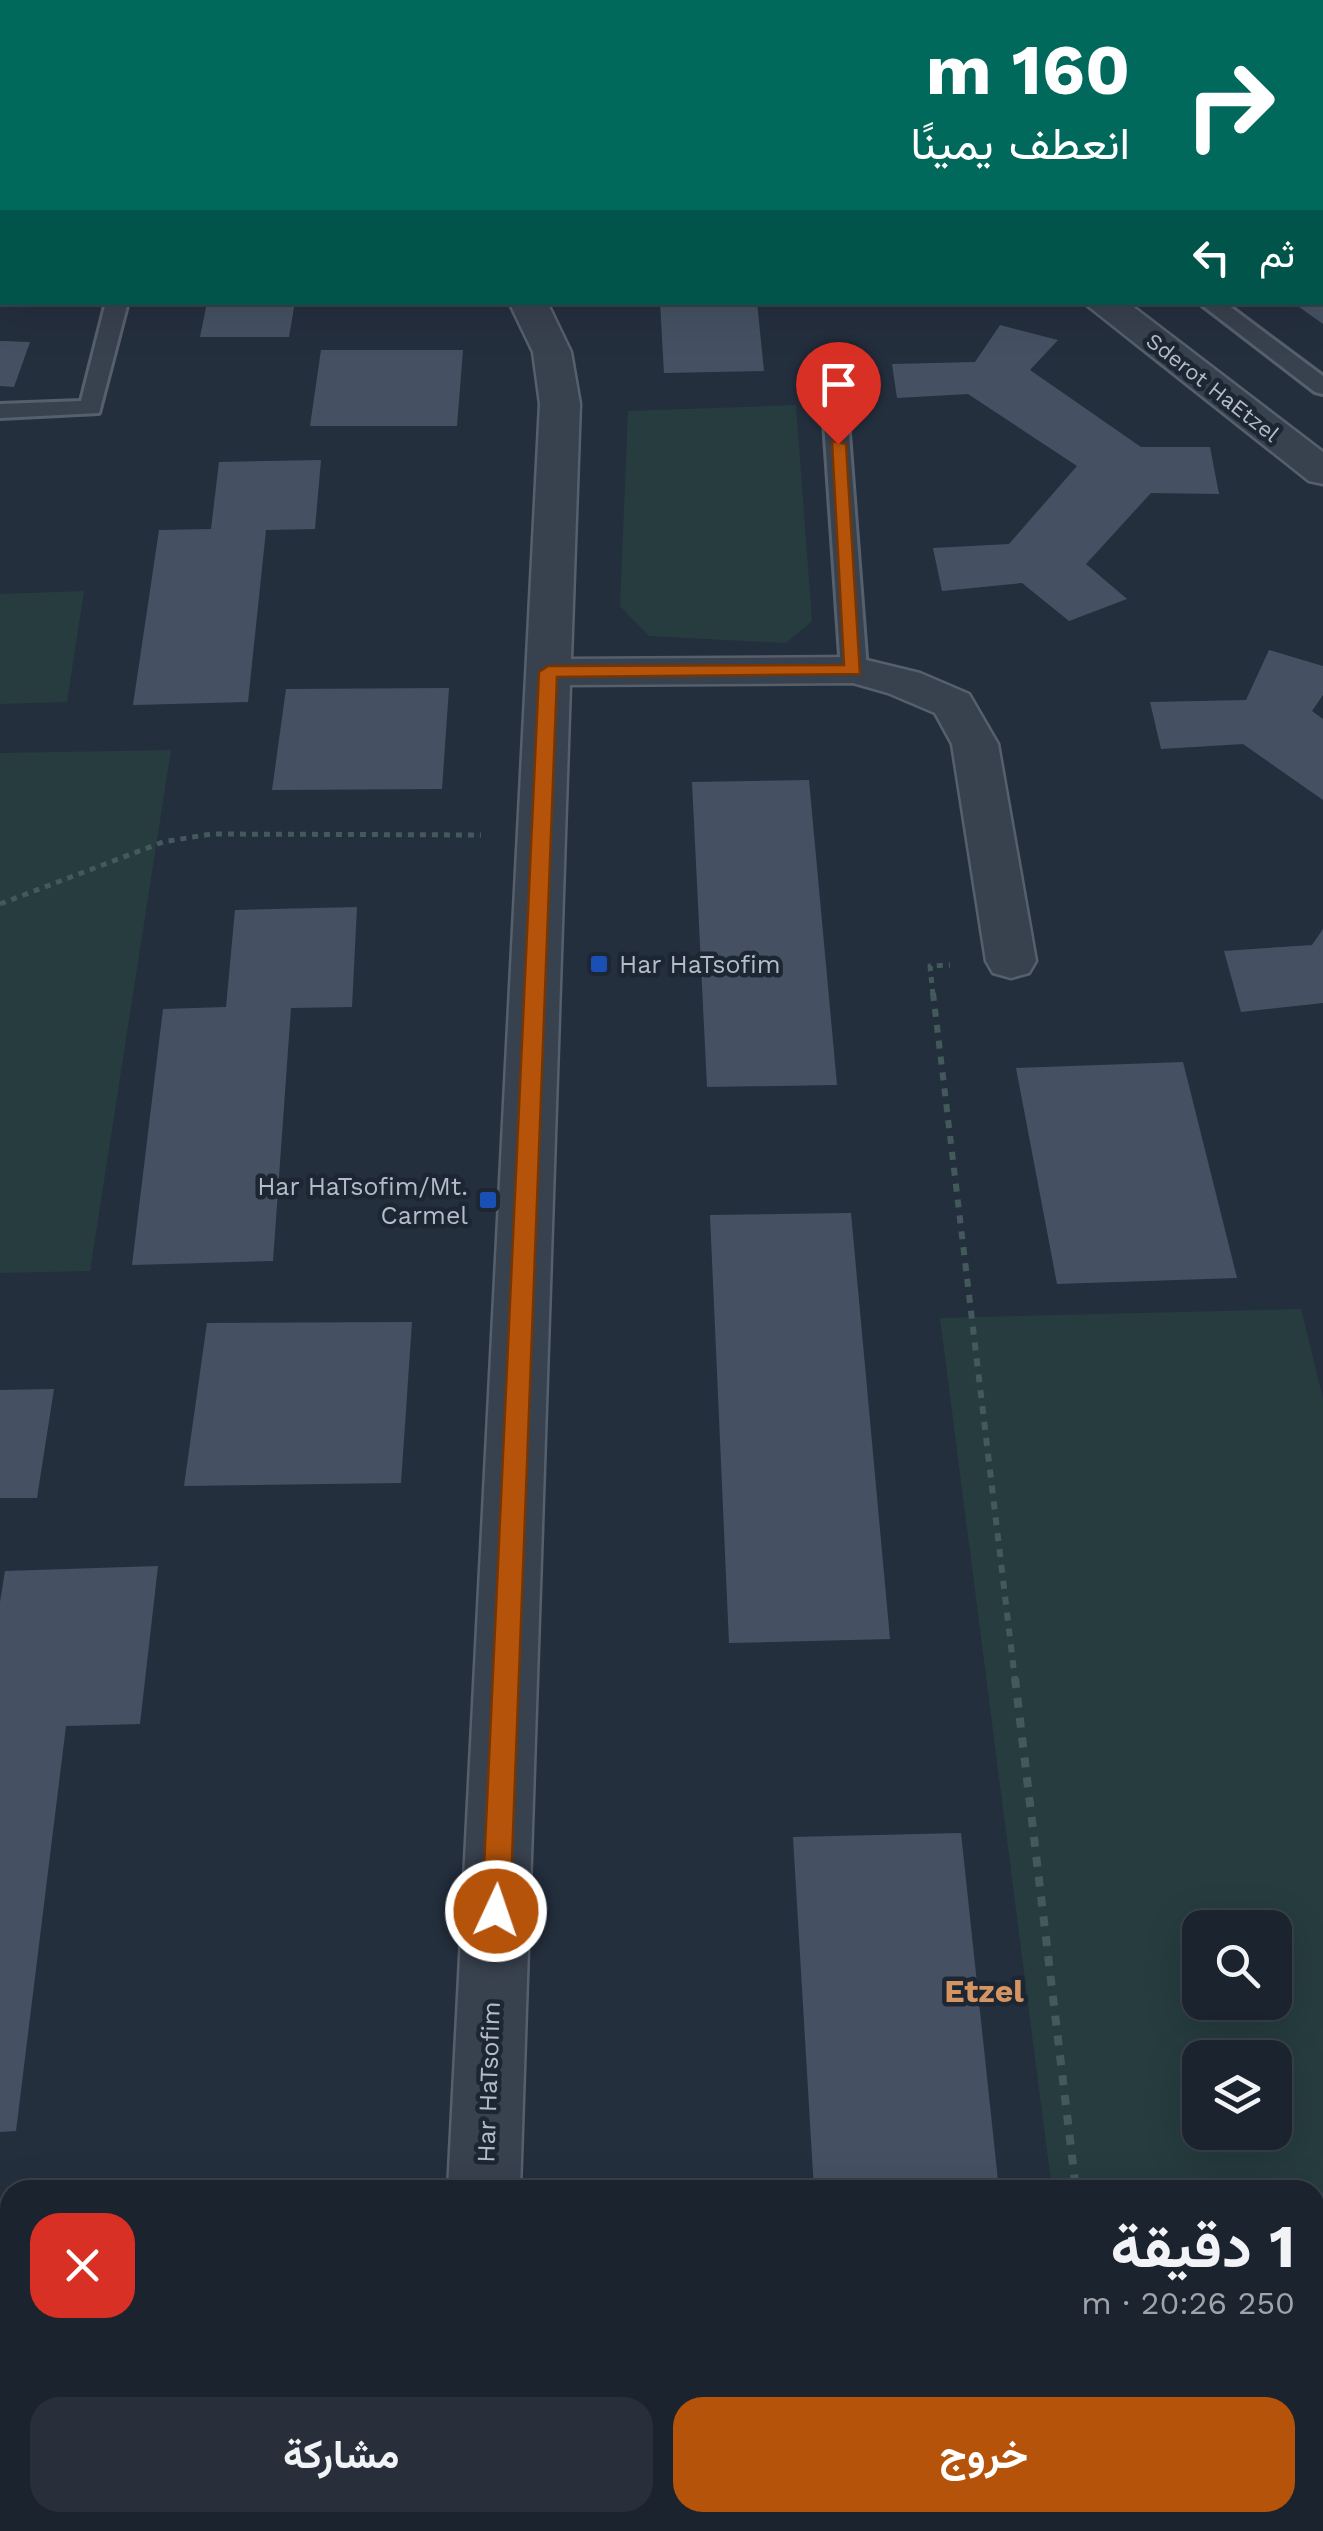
<!DOCTYPE html>
<html lang="ar">
<head>
<meta charset="utf-8">
<style>
	body { margin:0; font-family:"Work Sans",Vazirmatn,sans-serif; background:#282f3a; color:#f1f3f6; direction:rtl; height:100vh; display:flex; flex-direction:column; font-size:38px; white-space:nowrap }
	* { box-sizing:border-box; margin:0 }
	p { font-size:32px; color:#a0a4aa }
	.icon { flex:none; width:55px; height:55px; fill:none; stroke:currentColor; stroke-width:2; stroke-linecap:round; stroke-linejoin:round }
	.map { position:relative; flex:1; overflow:hidden; direction:ltr }
	.drawer { position:absolute; left:0px; top:2180px; width:1325px; height:352px; display:flex; flex-direction:column; background:#1b232e; border-radius:30px 30px 0 0; box-shadow:0 10px 40px #0002,0 0 0 2px #39404a; direction:rtl }
	.drawer>* { flex:none }
	.guide { position:absolute; left:0px; top:0px; width:1325px; height:305px; box-shadow:0 10px 40px #0002,0 0 0 2px #39404a; direction:rtl; background:#00695c; color:#fff; overflow:hidden }
	.buttons { position:absolute; left:1182px; top:1910px; display:grid; gap:20px }
	.buttons a { display:grid; place-items:center; width:110px; height:110px; border-radius:20px; background:#1b232e; box-shadow:0 10px 40px #0002,0 0 0 2px #39404a; font-size:50px }
	.pin { position:absolute; display:grid; place-items:center; width:85px; height:85px; color:#fff; margin:-102px -42px; border-radius:50% 50% 50% 0; rotate:-45deg; box-shadow:0 0 10px #0007 }
	.pin .icon { rotate:45deg }
	.me { position:absolute; width:110px; margin:-55px; rotate:3deg; stroke-linejoin:round; filter:drop-shadow(0 0 8px #0008) }
	.turn { display:flex; align-items:center; gap:35px; height:210px; padding:0 30px; font-size:45px }
	.turn .icon { width:130px; height:130px; stroke-width:2.5 }
	.turn b { display:block; font-size:70px; line-height:85px }
	.then { display:flex; align-items:center; height:95px; padding:0 30px; background:#0003; gap:20px; font-size:38px }
	.round { display:grid; place-items:center; flex:none; width:105px; height:105px; border-radius:30px; background:#282f3a }
	.headline { display:flex; align-items:center; justify-content:space-between; height:170px; padding:0 30px }
	h1 { font-size:60px; font-weight:700; line-height:75px }
	.button { display:flex; gap:20px; margin-top:auto; padding:20px 30px }
	.button a { flex:1; height:115px; border-radius:30px; background:#b45309; color:#fff; font-size:40px; font-weight:700; line-height:115px; text-align:center }
	.button a+a { background:#282f3a; color:#f1f3f6 }
	.map>svg:first-child { display:block }
	.green { fill:#263c3f; fill-rule:evenodd }
	.building { fill:#455162 }
	.lines { fill:none; stroke-linecap:round; stroke-linejoin:round }
	.lane-casing { stroke:#565f6c; stroke-width:6 }
	.street-casing { stroke:#565f6c; stroke-width:5 }
	.secondary-casing { stroke:#565f6c; stroke-width:5 }
	.path-far2 { stroke:#44595c; stroke-width:5; stroke-dasharray:6 6; stroke-linecap:butt }
	.path-far1 { stroke:#44595c; stroke-width:6; stroke-dasharray:8 8; stroke-linecap:butt }
	.path { stroke:#44595c; stroke-width:8; stroke-dasharray:10 10; stroke-linecap:butt }
	.lane { fill:#38414e; fill-rule:evenodd }
	.street { fill:#38414e; fill-rule:evenodd }
	.secondary { fill:#465061; fill-rule:evenodd }
	.route { fill:#b45309; stroke:#753606; stroke-width:2.5 }
	.transit-dot { fill:#1a4fb4; stroke:#1d2633; stroke-width:4 }
	.labels { text-anchor:middle; stroke-width:9; stroke-linejoin:round; paint-order:stroke }
	.far-street-label { font-size:22px; fill:#b4bcc9; stroke:#1d2633 }
	.poi-label { font-size:25px; fill:#b4bcc9; stroke:#1d2633; text-anchor:start }
	.street-label { font-size:25px; fill:#b4bcc9; stroke:#1d2633 }
	.near-neighbourhood-label { font-size:32px; font-weight:bold; fill:#d59563; stroke:#1d2633 }
</style>
</head>
<body>
<div class="map">
<svg width="1323" height="2531" viewBox="0 0 1323 2531">
	<rect width="100%" height="100%" fill="#242f3e"/>
	<g class="green">
		<path d="M796 405 812 621 786 643 649 636 620 606 628 411Z"/>
		<path d="M84 591 67 702 0 704V594Z"/>
		<path d="M171 750 90 1271 0 1273V753Z"/>
		<path d="M1301 1309 1323 1398V2531H1096L1095 2523 1315 2522V2190H1052L940 1318ZM1200 1928H1275V2002H1200ZM1200 2058H1275V2132H1200Z"/>
	</g>
	<g class="building">
		<path d="M207 302H295L289 337H200Z"/>
		<path d="M660 302H757L764 371 664 373Z"/>
		<path d="M1292 302H1323V324Z"/>
		<path d="M1000 325 1058 340 1030 370 1141 447H1210L1219 494 1151 493 1086 564 1127 599 1069 621 1022 583 942 591 933 548 1009 544 1077 466 968 394 897 398 892 364 975 362Z"/>
		<path d="M0 341 30 342 14 387 0 386Z"/>
		<path d="M321 350H463L457 426H310Z"/>
		<path d="M321 460 315 529 266 530 248 702 133 705 159 530 211 529 219 462Z"/>
		<path d="M1269 650 1323 666V695L1312 711 1323 719V800L1243 744 1161 749 1150 702 1246 700Z"/>
		<path d="M449 688 442 789 272 790 286 689Z"/>
		<path d="M809 780 837 1085 707 1087 692 782Z"/>
		<path d="M357 907 352 1007 291 1008 273 1261 132 1265 163 1009 226 1007 235 910Z"/>
		<path d="M1323 929V1003L1241 1012 1224 951 1312 945Z"/>
		<path d="M1183 1062 1237 1278 1057 1284 1016 1068Z"/>
		<path d="M851 1213 890 1639 729 1643 710 1215Z"/>
		<path d="M412 1322 401 1483 184 1486 207 1323Z"/>
		<path d="M54 1389 37 1498H0V1390Z"/>
		<path d="M158 1566 140 1724 66 1726 16 2131 0 2132V1602L5 1571Z"/>
		<path d="M961 1833 999 2190H814L793 1837Z"/>
		<rect x="0" y="2201" width="10" height="264"/>
		<path d="M834 2522H1034L1035 2531H834Z"/>
	</g>
	<g class="lines">
		<g class="lane-casing">
			<g id="lane">
				<path d="M388 0H409L411 2H390Z"/>
				<path d="M795 0H815L816 2H797Z"/>
				<path d="M106 302H128L99 413 0 418V404L81 401Z"/>
				<path d="M1198 302H1224L1323 376V394L1315 392Z"/>
				<path d="M835 400 847 407 867 670 854 678 841 670 823 407Z"/>
			</g>
		</g>
		<g class="street-casing">
			<g id="street">
				<path d="M691 0H725L726 2H693Z"/>
				<path d="M1271 0H1309L1310 2H1273Z"/>
				<path d="M509 302H547L571 352 580 404 571 659 854 657 920 673 969 694 998 744 1036 961 1029 973 1011 978 993 973 986 961 952 744 935 713 888 693 853 683 570 685 520 2190H448L540 404 533 352Z"/>
				<path d="M1083 302H1127L1323 452V484L1309 481Z"/>
				<path d="M430 2522H508L506 2531H428Z"/>
			</g>
		</g>
		<g class="secondary-casing">
			<path id="secondary" d="M2 29V50L0 51V30Z"/>
		</g>
		<g class="path-far2">
			<path d="M0 904 163 842 211 834 481 835"/>
			<path d="M933 995 930 966 950 965"/>
		</g>
		<path class="path-far1" d="M933 993 1015 1680"/>
		<g class="path">
			<path d="M1015 1678 1076 2190"/>
			<path d="M1255 2522 1262 2531"/>
		</g>
		<use href="#lane" class="lane"/>
		<use href="#street" class="street"/>
		<use href="#secondary" class="secondary"/>
	</g>
	<path class="route" d="M832 441 846 444 860 674 557 677 510 1911 505 1920 496 1923 486 1920 482 1911 539 672 548 666 844 665Z"/>
	<g class="transit-dot">
		<rect x="589" y="954" width="20" height="20" rx="5"/>
		<rect x="478" y="1190" width="20" height="20" rx="5"/>
	</g>
	<g class="labels">
		<g class="far-street-label">
			<text transform="translate(1213 387) rotate(38)" y="8">Sderot HaEtzel</text>
		</g>
		<g class="poi-label">
			<text x="619" y="973">Har HaTsofim</text>
			<text x="468" y="1195" text-anchor="end">Har HaTsofim/Mt.<tspan x="468" dy="29">Carmel</tspan></text>
		</g>
		<g class="street-label">
			<text transform="translate(488 2082) rotate(-88)" y="9">Har HaTsofim</text>
		</g>
		<g class="near-neighbourhood-label">
			<text x="984" y="2002">Etzel</text>
		</g>
	</g>
</svg>
<div class="buttons">
<a><svg class="icon" aria-label="search" viewBox="0 0 24 24"><circle cx="10" cy="10" r="6"/><path d="M15 15l6 6"/></svg></a>
<a><svg class="icon" aria-label="layers" viewBox="0 0 24 24"><path d="M12 4l9 5-9 5-9-5zM3 14l9 5 9-5"/></svg></a>
</div>
<div class="pin" style="left:838px;top:444px;background:#d93025"><svg class="icon" aria-label="arrive" viewBox="0 0 24 24"><path d="M6 21V4h12l-3 4 3 4H6"/></svg></div>
<svg class="me" style="left:496px;top:1911px" viewBox="-20 -20 40 40"><circle r="17" fill="#b45309" stroke="#fff" stroke-width="3"/><path d="M0-11L8 9 0 5-8 9z" fill="#fff"/></svg>
<div class="guide">
<div class="turn"><svg class="icon" aria-label="right" viewBox="0 0 24 24"><path d="M7 20v-9h11M14 6l5 5-5 5"/></svg><div><b>160 m</b>انعطف يمينًا</div></div>
<div class="then">ثم<svg class="icon" aria-label="left" viewBox="0 0 24 24"><path d="M17 20v-9H6M10 6l-5 5 5 5"/></svg></div>
</div>
<section class="drawer">
<div class="headline"><div><h1>1 دقيقة</h1><p>250 m · 20:26</p></div><a class="round" style="background:#d93025;color:#fff"><svg class="icon" aria-label="close" viewBox="0 0 24 24"><path d="M6 6l12 12M18 6L6 18"/></svg></a></div>
<div class="button"><a>خروج</a><a>مشاركة</a></div>
</section>
</div>
</body>
</html>
